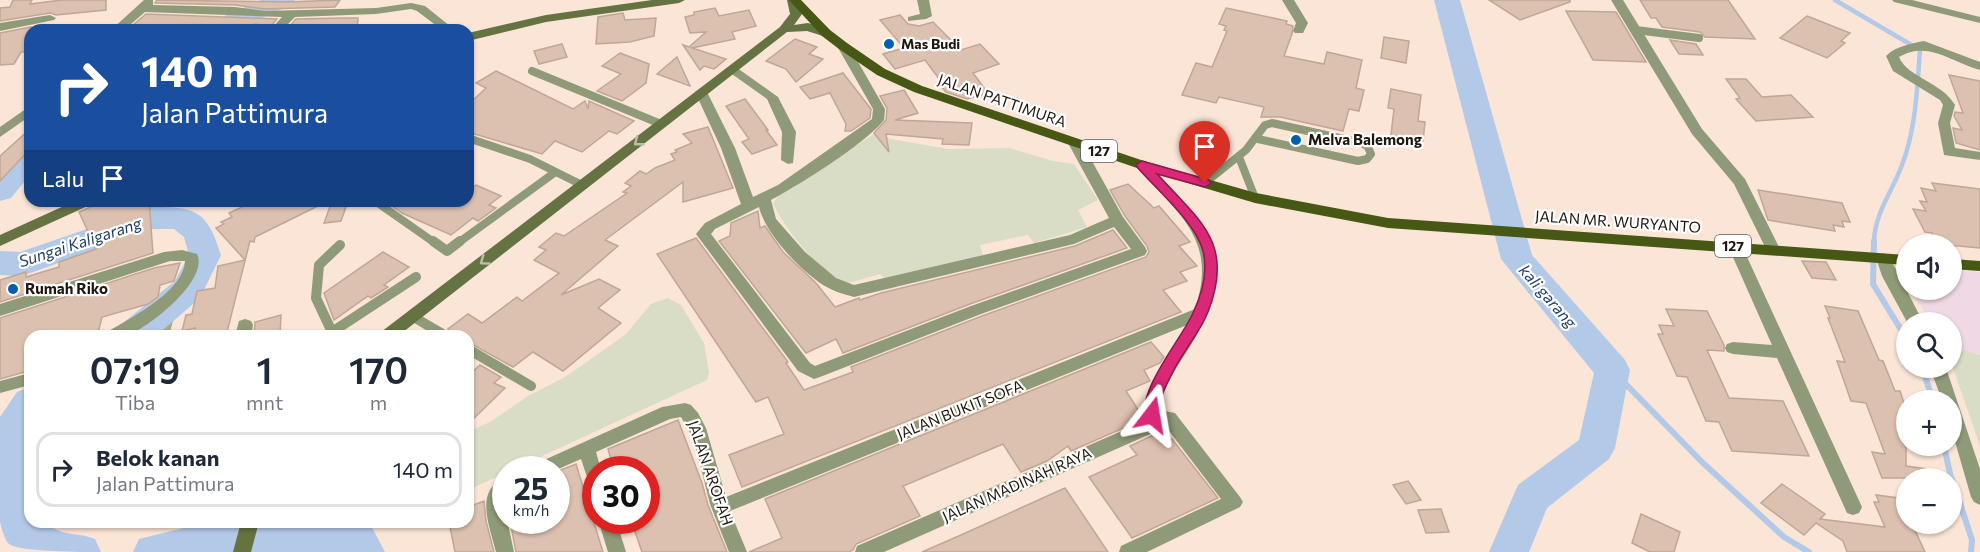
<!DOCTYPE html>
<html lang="id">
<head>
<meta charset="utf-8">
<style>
	body { margin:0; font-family:Commissioner,sans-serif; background:#f2f2f3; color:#1f2937; height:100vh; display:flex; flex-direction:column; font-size:22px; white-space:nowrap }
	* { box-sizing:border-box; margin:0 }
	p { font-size:20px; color:#747a83 }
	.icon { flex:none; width:33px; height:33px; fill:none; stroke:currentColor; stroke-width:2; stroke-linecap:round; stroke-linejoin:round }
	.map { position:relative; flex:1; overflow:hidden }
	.sheet { position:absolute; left:24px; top:330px; width:450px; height:198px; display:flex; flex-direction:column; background:#fff; border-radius:18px; box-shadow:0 2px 4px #0004 }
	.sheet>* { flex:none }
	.hud { position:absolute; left:24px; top:24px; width:450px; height:183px; border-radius:18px; box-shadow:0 2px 4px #0004; background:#1a4fa0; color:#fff; overflow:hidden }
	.buttons { position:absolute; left:1896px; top:234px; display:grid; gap:12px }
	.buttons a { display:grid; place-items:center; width:66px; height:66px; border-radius:50%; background:#fff; box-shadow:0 2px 4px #0004; font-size:30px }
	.speed { position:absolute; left:492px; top:456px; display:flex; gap:12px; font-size:30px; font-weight:700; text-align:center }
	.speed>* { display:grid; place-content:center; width:78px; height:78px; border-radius:50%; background:#fff; box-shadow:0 2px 4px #0004; line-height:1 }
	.speed small { font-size:15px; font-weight:400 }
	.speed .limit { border:9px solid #d22; background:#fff; color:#111 }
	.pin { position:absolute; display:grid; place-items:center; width:51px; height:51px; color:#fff; margin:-62px -26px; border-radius:50% 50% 50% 0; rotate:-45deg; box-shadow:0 0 6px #0007 }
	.pin .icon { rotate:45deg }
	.me { position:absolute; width:66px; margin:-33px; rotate:14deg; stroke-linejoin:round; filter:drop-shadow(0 0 4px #0008) }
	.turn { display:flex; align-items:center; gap:21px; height:126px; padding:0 18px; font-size:27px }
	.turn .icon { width:78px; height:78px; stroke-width:2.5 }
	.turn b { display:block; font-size:42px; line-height:51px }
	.then { display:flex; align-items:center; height:57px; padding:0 18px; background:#0003; gap:12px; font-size:22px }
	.eta { display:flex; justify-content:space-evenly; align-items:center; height:102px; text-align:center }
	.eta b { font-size:36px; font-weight:600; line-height:42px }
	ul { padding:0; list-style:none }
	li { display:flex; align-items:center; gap:18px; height:75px; margin:0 12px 9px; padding:0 6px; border:3px solid #e0e1e3; border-radius:18px }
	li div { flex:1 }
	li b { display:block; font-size:22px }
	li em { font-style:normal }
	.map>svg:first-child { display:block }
	.education { fill:#f0d8e4 }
	.green { fill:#daddc5 }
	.forest { fill:#a6aa87 }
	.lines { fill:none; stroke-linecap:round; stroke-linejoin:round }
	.stream-far1 { stroke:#b3c9e8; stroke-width:4.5 }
	.stream { stroke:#b3c9e8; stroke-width:6 }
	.river { fill:#b3c9e8; fill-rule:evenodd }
	.building { fill:#dcc1b0; stroke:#c0a695; stroke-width:1.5 }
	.lane-far1 { stroke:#8f9a78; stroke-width:8 }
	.lane { stroke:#8f9a78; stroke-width:10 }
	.street { fill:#8f9a78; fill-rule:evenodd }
	.secondary { fill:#647341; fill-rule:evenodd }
	.primary { fill:#475714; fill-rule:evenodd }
	.oneway { stroke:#b9c0aa }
	.route { fill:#db2777; stroke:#8e194d; stroke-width:1.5 }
	.poi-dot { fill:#0261ae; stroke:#fff; stroke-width:2 }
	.labels { text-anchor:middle; stroke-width:4.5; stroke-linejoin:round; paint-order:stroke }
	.far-poi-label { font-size:14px; font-weight:bold; fill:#1f160f; stroke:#fff; text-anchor:start }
	.shield { fill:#fff; stroke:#625c57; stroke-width:1.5 }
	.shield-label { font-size:14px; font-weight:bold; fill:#1f160f }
	.street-label { font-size:15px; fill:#1f160f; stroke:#fff }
	.poi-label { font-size:15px; font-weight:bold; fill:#1f160f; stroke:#fff; text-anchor:start }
	.water-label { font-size:16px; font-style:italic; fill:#213f67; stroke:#fff }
</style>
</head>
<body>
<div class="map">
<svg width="1980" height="552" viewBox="0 0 1980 552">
	<rect width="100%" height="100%" fill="#fbe5d7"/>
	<path class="education" d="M1952 270 1980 272V355L1952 347V322H1931L1911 290H1952Z"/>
	<g class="green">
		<path d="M874 134 891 139 948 149 1009 148 1053 161 1074 164 1098 200 1078 210 1087 227 1034 243 1028 235 980 245 983 255 887 280 880 274 849 283 828 279C810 254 786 232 773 203L780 194Z"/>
		<path d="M668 298 681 305 704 343 709 372 707 380 514 469 506 470 505 473 468 490V432L490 422 528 396 565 377 625 335 651 304Z"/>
		<path d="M1952 347 1980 355V446L1952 365Z"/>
	</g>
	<path class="forest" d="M170 316 173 321 169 336H136Z"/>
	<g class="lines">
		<path class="stream-far1" d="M1835 0 1920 50C1917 88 1916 129 1902 165 1892 192 1874 214 1874 243"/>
		<g class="stream">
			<path d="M1874 241 1873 284 1906 338"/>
			<path d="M1922 368 1933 400"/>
			<path d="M1612 370 1703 463 1784 537 1809 552"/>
			<path d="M1944 446 1951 478"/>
			<path d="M1952 479 1972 540 1971 552"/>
		</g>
		<g class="river">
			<path d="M261 0H295L291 5 235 30H200L204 25Z"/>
			<path d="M1434 0H1460L1532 255 1625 360 1630 370 1615 448 1609 459 1547 508 1529 552H1489L1518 485 1579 440 1594 373 1501 259Z"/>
			<path d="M30 146V175L11 198 0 201V171L20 148Z"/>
			<path d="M151 207C196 207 207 210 221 255L200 298 156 336H113L118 327 175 281 189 255 184 237 174 229H153L22 276 0 275V251L20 252Z"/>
			<path d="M30 387V433L26 440 25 475 30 490V522C47 522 52 530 67 533 77 535 85 535 95 539L101 552C82 552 21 552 9 544 4 539 2 529 0 522V417L17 392Z"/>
			<path d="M208 522H369L385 552H133L139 539Z"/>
		</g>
	</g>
	<g class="building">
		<path d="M13 0H32L30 4 62 0H106V10L56 15 50 13 0 21V8L10 7Z"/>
		<path d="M157 0 286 2 340 0 335 7 265 9 235 5 155 3Z"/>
		<path d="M1489 0H1570V2L1520 20Z"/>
		<path d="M1640 0H1728L1755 39 1705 37 1700 32 1662 27 1656 18H1651Z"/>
		<path d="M715 8 719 16 749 10 756 26 732 32 735 39 692 48 726 59 714 69 704 66 700 70 683 45 689 47 706 32 690 33 685 17 694 15V12Z"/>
		<path d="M1226 8 1287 21 1286 24 1293 26 1292 34 1284 56 1324 64 1327 52 1362 60 1356 88 1364 90 1359 111 1349 109 1343 131 1280 117H1261L1264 107 1219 97 1216 103 1182 95 1196 63 1212 67 1227 31 1224 30 1226 26 1219 24Z"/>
		<path d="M1566 11 1616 12 1646 62 1593 60Z"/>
		<path d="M623 13 625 20 656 18 654 36 630 42 596 44 598 17Z"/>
		<path d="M146 14 277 19 271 26 254 24 248 30H127Z"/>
		<path d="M900 15 908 24 919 26 933 22 961 50 980 44 999 64 973 73 988 93 967 99 946 92 940 85 943 84 925 60 895 69 883 54 904 48 880 20Z"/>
		<path d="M1807 16 1850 33 1841 41 1845 43 1827 58 1780 38Z"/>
		<path d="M342 18H358L357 30H289L292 27H289L296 19Z"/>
		<path d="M31 27 30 51 21 52 14 64 0 65V33Z"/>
		<path d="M1384 37 1409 41 1406 63 1381 58Z"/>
		<path d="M795 39 817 47 809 54 823 59 796 82 786 69 766 61Z"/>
		<path d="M1670 40 1696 44 1703 55 1679 54Z"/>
		<path d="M562 44 567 57 539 64 534 51Z"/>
		<path d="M620 53 649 64 646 83 622 101 597 91 621 74 602 66Z"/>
		<path d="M677 57 690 86 657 74Z"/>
		<path d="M496 71 573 109 585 101 588 109 589 101 634 121 617 134 609 131 582 152 555 141 542 154 468 132V105L486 88 476 83Z"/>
		<path d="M843 73 871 109 870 118 851 131H845L846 124 830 93 810 99 800 87Z"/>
		<path d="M1949 75 1980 81V150L1956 143 1953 128 1962 130 1954 116 1955 112 1963 113Z"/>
		<path d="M1726 79H1746L1762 97 1791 95 1813 117 1756 121 1736 99 1740 98Z"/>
		<path d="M1391 89 1421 95 1418 121 1425 122 1423 141 1391 135 1394 109 1388 108Z"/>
		<path d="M904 90 918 113 895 120 972 123 969 145 942 144 943 139 886 134 889 152 874 133 886 120 887 108 880 96Z"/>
		<path d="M745 99 768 130H766L777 145 752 154 742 142 749 139 726 106Z"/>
		<path d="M708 127 733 188 683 202V182L605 240 618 246 561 295 599 279 620 290 598 308 621 323 563 371 533 352 513 367 468 342V336H453L448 329 468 314 482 323 517 297 522 301 559 273 534 260 546 250 539 247 556 233 564 236 627 193 623 192 631 186 625 183 640 171 646 174 655 168 675 160 671 154 677 152 675 150 692 143 683 134Z"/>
		<path d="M30 129V149L0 181V156Z"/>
		<path d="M1932 183 1980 189V248L1937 244 1932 233 1925 232 1913 209 1926 211 1920 201 1927 202 1921 188 1936 191Z"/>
		<path d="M1128 184 1154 208 1159 206 1190 242 1179 246 1197 266 1180 272 1187 281 1163 290 1181 312 742 487 729 455 784 434 768 397 756 402 657 254 696 238 788 362 786 363 804 390 853 372 851 367 982 316 1146 257 1149 252 1147 246 1125 216 1110 190Z"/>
		<path d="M476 185 501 196 489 205 496 208 478 221 473 218 451 235 402 213 385 201H468V191Z"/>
		<path d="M1758 190 1842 203 1850 222 1842 221 1844 227 1833 225 1835 231 1768 220Z"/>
		<path d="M96 201H149L153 253 0 302V280L26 272V277L59 267V262L96 249 79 212 93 206Z"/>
		<path d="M255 201H328L255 237 254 242 250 241 226 336H193L195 328 182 331 186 315 192 314 197 291 215 288 218 266 245 260 216 228 224 224 221 222 232 217 229 213Z"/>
		<path d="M332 201H348L341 221 324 223Z"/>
		<path d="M758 211 760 228 765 226 783 252 816 283 835 307 859 298 860 300 881 293 1075 246 1113 230 1127 248 970 304 843 353 836 339 806 353 719 241 730 236 731 223Z"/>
		<path d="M383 252 409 267 384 285 388 287 371 298 368 296 334 320 324 293Z"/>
		<path d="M1802 261 1826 262 1836 280 1812 278Z"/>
		<path d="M180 263 174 281 160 285 158 297 148 304 102 317 98 333 88 336H30L25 372 0 379V318L154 268Z"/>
		<path d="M1825 306 1858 311 1879 360 1883 361 1895 391H1900L1906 409V466L1935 470 1934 478H1882L1872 452 1885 454 1866 403 1851 401 1837 361 1845 362 1828 318H1830Z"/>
		<path d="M1666 309 1707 311 1724 345V351L1707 350 1729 398 1783 401 1809 456 1732 451 1719 422 1706 421 1687 377 1677 376 1658 334H1663L1659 325 1674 326Z"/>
		<path d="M281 315 280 336H254L255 322Z"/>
		<path d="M1151 342 1164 357 1160 363 1144 370 1150 381 1126 391 1144 419 1071 451 1068 446 1047 461 1021 472 1003 444 903 486 920 516 856 544 853 550 849 552H749L782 538 765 499Z"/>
		<path d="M480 365 501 377 494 383 505 388 468 424V376Z"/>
		<path d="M678 420 702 483 708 505 727 552H642L631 520H646V470H614L608 449Z"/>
		<path d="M1158 433 1165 442 1172 439 1218 498 1132 538 1089 477 1137 455 1130 446Z"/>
		<path d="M576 464 603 552H516L510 520H556V472Z"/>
		<path d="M1408 481 1421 500 1406 504 1393 485Z"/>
		<path d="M1782 484 1825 514 1820 519 1885 527 1874 502H1879L1876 495 1899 498 1902 506H1906V524H1912L1925 552H1847L1843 541 1816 523 1804 535 1761 503Z"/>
		<path d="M1065 488 1108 552H922L961 535Z"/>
		<path d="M484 501 486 521 494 552H455L449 522H468V507Z"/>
		<path d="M1441 509 1449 532 1426 533 1418 510Z"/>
		<path d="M1641 514 1680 532 1674 552H1650L1632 543Z"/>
	</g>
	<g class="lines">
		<g class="lane-far1">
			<path d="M1636 30 1699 38"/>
			<path d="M532 71 661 124"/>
			<path d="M468 138 530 159 582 185"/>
			<path d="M1239 157 1255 198"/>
			<path d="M1205 183 1246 150 1265 125 1272 123 1362 143 1368 147 1371 154 1367 159 1358 161 1258 139"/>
			<path d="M375 201 435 243"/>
			<path d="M458 243 554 173"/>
		</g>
		<g class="lane">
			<path d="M433 241 447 251 460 241"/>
			<path d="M412 316 446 336"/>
			<path d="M332 332 316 298 319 265 340 245"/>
			<path d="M334 336 332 332 416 277"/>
			<path d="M468 349 531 386"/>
		</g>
		<g class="street">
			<path d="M144 0H153V5L235 7 265 11 376 8 411 3 425 6 455 30H442L417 11 411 9 376 14 295 17 282 30H270L282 17 145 12 124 30H111Z"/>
			<path d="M917 0H929L932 16 926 19 908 21V17L920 14Z"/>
			<path d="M1282 0H1294L1308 23 1303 33H1295L1293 31 1296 23Z"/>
			<path d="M1611 0H1623L1702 129 1745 179 1780 249 1778 253H1768L1734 184 1692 134Z"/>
			<path d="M1892 0H1912L1980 17V23L1894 2Z"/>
			<path d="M50 15 56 18 54 20 0 31V23Z"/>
			<path d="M1924 41 1980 62V70C1951 62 1928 40 1899 57 1908 78 1942 82 1955 105L1950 123 1955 148 1980 152V160L1944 155 1938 123 1943 105 1940 100 1893 71 1886 56C1896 46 1910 44 1924 41Z"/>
			<path d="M843 42 849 46 885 109 884 120C865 144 799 185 771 200L776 219 805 252 836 278 854 285 1070 235 1109 218 1068 143 1075 139 1082 143 1123 217 1145 247 1147 251 1145 255 981 314 820 377 814 379 798 371 696 234 705 223 741 204 721 148 695 92 701 88 707 92 735 148 753 197 778 185 872 119 873 109 837 46ZM759 207C765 233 800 270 823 285 833 291 843 294 854 297L1074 244 1114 227 1131 249 971 306 815 366 810 363 711 234 715 229Z"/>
			<path d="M733 65 778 97 796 132 793 163 788 164 781 160 782 132 767 99 729 72 727 69Z"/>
			<path d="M30 106V116L0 137V127Z"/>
			<path d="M1142 161 1147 162C1209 228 1245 259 1189 348 1178 366 1161 388 1160 410L1175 413 1240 497 1243 502 1240 507 1147 552H1119L1121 546 1221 499 1166 427 884 552H855L857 546 1147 420C1133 400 1175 344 1187 325L730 511 747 552H729L710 504 694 440 681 417 670 419 596 452 601 470H596V488L590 486 581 459 556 470H530L533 465 662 407 685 403 691 405 698 413 706 428 726 497 1195 309C1218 240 1180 215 1137 168L1135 165Z"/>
			<path d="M1735 241 1742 246 1862 507 1859 513 1853 515 1847 513 1777 358 1733 354 1727 352 1725 348 1727 344 1733 342 1772 345 1728 246Z"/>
			<path d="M182 250 197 254C210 280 145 332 124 336 118 337 111 336 105 336L107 332C131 318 184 291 185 261H170L0 316V304L164 252Z"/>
			<path d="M1883 253 1890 258 1923 322H1907L1882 276 1876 258Z"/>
			<path d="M245 319 251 321 253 325 251 336H235L239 321Z"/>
			<path d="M1930 368H1946L1980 469V505L1974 502 1971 497 1952 431V400H1942Z"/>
			<path d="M30 373V385L0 393V381Z"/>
			<path d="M506 478V496L503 501 514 552H496C490 527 473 489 506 478Z"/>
			<path d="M598 520H616L626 552H608Z"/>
		</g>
		<g class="secondary">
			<path d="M652 0H685L679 3 546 22 468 41V33L546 15Z"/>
			<path d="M787 0H799L802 14 794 25 808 23 830 30V36L826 37 807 31 787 32 398 336H379L381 332 780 27 790 14Z"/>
			<path d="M75 201H94L92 204 0 246V235Z"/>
			<path d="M241 522H259L251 552H233Z"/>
		</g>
		<g class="primary">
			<path d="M789 0H801L830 30 847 43 885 69 922 86 1147 162 1256 193 1388 218 1906 255V265L1388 228 1255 203 1137 168 914 92 877 75 839 49 822 36Z"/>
			<path d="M1952 259 1980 261V271L1952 269Z"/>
		</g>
	</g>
	<defs><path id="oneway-chevron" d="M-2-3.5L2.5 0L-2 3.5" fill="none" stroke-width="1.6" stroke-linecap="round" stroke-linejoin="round" transform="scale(1.5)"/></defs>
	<g class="oneway">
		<use href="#oneway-chevron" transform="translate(638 142) rotate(142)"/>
		<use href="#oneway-chevron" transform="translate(484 261) rotate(144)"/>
	</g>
	<path class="route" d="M1142 161 1209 180 1211 183 1205 187 1157 174C1200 221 1235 243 1208 312 1200 332 1185 349 1175 368 1170 378 1162 391 1160 402 1159 408 1161 413 1158 419L1152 421 1147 419C1134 394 1183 337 1193 313 1202 294 1208 271 1203 251 1196 223 1157 190 1138 168L1136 165Z"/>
	<g class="poi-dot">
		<circle cx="889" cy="44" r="6"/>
		<circle cx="1296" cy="140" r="6"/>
		<circle cx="13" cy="289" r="6"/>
	</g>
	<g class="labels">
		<g class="far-poi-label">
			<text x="901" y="49">Mas Budi</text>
		</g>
		<g class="shield">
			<rect x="1081" y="140" width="36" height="22" rx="4.5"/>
			<rect x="1715" y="235" width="36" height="22" rx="4.5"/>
		</g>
		<g class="shield-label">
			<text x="1099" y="156">127</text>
			<text x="1733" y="251">127</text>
		</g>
		<g class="street-label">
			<text transform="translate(1002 101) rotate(19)" y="5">JALAN PATTIMURA</text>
			<text transform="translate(1618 222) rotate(4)" y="5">JALAN MR. WURYANTO</text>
			<text transform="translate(960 410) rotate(-22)" y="5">JALAN BUKIT SOFA</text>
			<text transform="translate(710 473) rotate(71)" y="5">JALAN AROFAH</text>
			<text transform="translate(1017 485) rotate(-24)" y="5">JALAN MADINAH RAYA</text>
		</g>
		<g class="poi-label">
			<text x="1308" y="145">Melva Balemong</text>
			<text x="25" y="294">Rumah Riko</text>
		</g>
		<g class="water-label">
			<text transform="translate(80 242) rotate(-18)" y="6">Sungai Kaligarang</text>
			<text transform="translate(1548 296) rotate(49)" y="6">kali garang</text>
		</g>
	</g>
</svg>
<div class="buttons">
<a><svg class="icon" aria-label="sound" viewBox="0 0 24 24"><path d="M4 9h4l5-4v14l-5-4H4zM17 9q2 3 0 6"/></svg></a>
<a><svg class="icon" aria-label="search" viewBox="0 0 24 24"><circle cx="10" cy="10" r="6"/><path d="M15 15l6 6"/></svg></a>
<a>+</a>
<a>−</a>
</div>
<div class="speed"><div>25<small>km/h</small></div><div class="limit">30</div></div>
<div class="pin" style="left:1205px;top:183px;background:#d93025"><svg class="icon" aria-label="arrive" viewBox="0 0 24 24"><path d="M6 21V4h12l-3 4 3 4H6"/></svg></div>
<svg class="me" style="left:1152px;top:415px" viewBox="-20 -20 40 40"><path d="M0-17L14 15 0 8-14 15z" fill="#db2777" stroke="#fff" stroke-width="4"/></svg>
<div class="hud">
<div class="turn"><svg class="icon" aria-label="right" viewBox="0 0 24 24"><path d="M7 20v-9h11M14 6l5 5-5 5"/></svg><div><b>140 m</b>Jalan Pattimura</div></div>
<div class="then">Lalu<svg class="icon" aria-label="arrive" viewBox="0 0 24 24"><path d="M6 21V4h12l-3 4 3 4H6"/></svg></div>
</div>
<section class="sheet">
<div class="eta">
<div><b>07:19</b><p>Tiba</p></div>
<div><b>1</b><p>mnt</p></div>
<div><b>170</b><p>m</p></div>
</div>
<ul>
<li><svg class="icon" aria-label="right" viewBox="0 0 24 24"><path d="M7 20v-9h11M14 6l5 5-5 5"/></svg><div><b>Belok kanan</b><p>Jalan Pattimura</p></div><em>140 m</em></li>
</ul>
</section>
</div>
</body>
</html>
